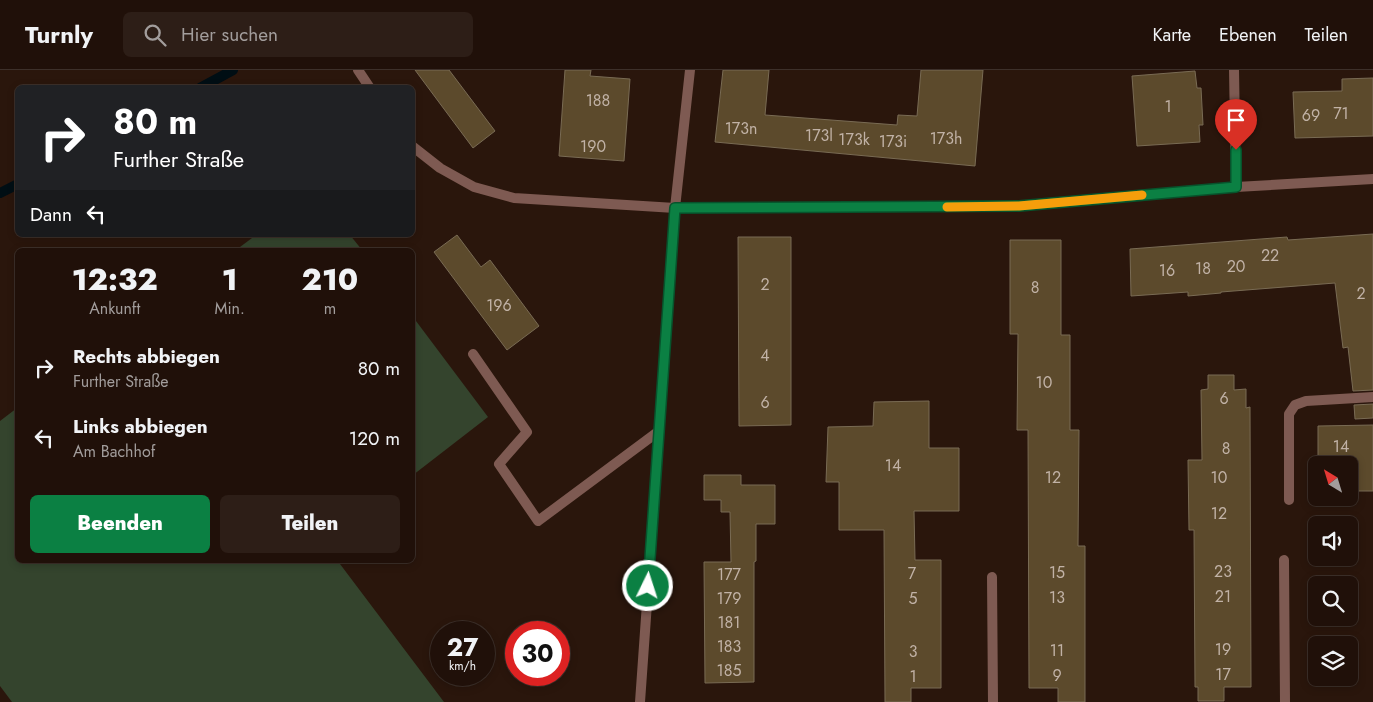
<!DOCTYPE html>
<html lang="de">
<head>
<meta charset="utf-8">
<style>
	body { margin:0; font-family:Jost,sans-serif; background:#2d1e17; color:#f1f3f6; height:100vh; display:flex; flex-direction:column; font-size:19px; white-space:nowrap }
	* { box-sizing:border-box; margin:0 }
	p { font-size:16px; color:#a29d9c }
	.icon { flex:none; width:28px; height:28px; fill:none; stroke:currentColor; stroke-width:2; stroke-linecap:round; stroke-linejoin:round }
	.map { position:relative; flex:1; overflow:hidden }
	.panel { position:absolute; left:15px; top:178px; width:400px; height:315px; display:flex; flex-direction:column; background:#201009; border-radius:8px; box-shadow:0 2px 8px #0003,0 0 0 1px #3d302a }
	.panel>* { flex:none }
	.hud { position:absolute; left:15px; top:15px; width:400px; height:152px; border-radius:8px; box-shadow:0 2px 8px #0003,0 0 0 1px #3d302a; background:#202124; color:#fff; overflow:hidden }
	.needle { width:32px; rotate:322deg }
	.buttons { position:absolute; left:1308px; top:386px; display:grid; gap:10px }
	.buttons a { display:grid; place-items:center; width:50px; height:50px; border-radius:8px; background:#201009; box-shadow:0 2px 8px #0003,0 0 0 1px #3d302a; font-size:25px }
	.speed { position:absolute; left:430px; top:551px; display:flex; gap:10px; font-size:25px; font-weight:700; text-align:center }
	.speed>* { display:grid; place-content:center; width:65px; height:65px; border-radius:50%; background:#201009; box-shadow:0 2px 8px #0003,0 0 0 1px #3d302a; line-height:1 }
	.speed small { font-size:12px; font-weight:400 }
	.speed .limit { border:8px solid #d22; background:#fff; color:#111 }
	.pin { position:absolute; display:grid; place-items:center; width:42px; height:42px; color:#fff; margin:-51px -21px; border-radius:50% 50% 50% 0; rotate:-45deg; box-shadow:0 0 5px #0007 }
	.pin .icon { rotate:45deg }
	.me { position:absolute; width:55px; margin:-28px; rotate:4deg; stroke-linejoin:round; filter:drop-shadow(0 0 4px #0008) }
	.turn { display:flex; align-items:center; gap:18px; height:105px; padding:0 15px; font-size:22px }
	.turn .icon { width:65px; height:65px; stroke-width:2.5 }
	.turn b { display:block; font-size:35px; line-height:42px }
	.then { display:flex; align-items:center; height:48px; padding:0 15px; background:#0003; gap:10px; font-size:19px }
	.eta { display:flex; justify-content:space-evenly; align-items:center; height:85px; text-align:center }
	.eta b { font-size:30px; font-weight:800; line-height:35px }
	.primary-button { display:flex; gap:10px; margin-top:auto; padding:10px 15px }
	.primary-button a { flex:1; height:58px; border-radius:8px; background:#0b8043; color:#fff; font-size:20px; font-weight:800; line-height:58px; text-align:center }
	.primary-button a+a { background:#2d1e17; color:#f1f3f6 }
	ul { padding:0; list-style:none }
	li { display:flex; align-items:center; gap:15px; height:70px; padding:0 15px }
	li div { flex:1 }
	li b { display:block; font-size:19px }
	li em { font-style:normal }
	header { display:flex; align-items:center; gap:30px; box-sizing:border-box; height:70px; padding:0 25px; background:#201009; border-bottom:1px solid #3d302a }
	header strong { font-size:24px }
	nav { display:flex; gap:28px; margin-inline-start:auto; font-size:18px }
	.search { width:350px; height:45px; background:#2d1e17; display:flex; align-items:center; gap:12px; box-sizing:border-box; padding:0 18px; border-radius:8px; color:#a29d9c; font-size:19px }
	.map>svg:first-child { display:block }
	.green { fill:#34442d }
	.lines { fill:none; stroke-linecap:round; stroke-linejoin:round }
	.stream { stroke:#000e14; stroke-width:10 }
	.building { fill:#5c4a2c; stroke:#796b54 }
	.service { stroke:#7e5a52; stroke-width:10 }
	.minor { stroke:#7e5a52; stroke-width:10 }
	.route-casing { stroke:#07532c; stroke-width:12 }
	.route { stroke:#0b8043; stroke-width:9 }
	.slow { stroke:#f59e0b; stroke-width:9 }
	.labels { text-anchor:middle; stroke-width:4.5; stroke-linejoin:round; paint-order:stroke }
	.number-label { font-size:16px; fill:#c1b2a6 }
</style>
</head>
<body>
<header>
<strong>Turnly</strong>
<div class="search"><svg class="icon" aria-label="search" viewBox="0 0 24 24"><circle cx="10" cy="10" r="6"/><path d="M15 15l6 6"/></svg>Hier suchen</div>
<nav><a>Karte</a><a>Ebenen</a><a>Teilen</a></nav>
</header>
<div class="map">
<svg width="1373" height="632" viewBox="0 0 1373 632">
	<rect width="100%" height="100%" fill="#2a160c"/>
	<g class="green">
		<path d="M256 165H350L362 180H236Z"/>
		<path d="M413 247 488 347 413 405Z"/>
		<path d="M17 338 18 490H337L444 632H12L0 616V351Z"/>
	</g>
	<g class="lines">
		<g class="stream">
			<path d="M200 18 233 0"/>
			<path d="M0 123 18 114"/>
		</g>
	</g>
	<g class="building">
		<path d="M415 0H449L495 61 473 78Z"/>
		<path d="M565 0H591L590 6 630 9 624 91 559 86Z"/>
		<path d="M723 0H769L765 45 897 55 898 45 917 46 921 0H983L975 96 715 72Z"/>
		<path d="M1195 1 1197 18H1201L1203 55H1199L1200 72 1137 76 1132 6Z"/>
		<path d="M1373 8V66L1295 68 1293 22 1342 21V9Z"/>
		<path d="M1373 164V320L1353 321 1348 277 1343 278 1335 213 1221 222V223L1188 226V222L1131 226 1130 179 1287 167 1288 170Z"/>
		<path d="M457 165 481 197 490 190 539 256 507 280 434 182Z"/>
		<path d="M738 167H791V355L739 356Z"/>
		<path d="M1010 170H1061V265H1070V360H1079L1078 476H1085V632H1058V618H1029L1028 360H1017L1018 264H1010Z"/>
		<path d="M1208 305H1234V320L1246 319V338L1250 337 1251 617H1224V631H1198V617H1195L1194 460H1189L1188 390H1202L1201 320 1208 319Z"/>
		<path d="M929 331V378H959V441H914L915 490H941V618H911V632H885L884 460H839V412H826L828 357 873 356 874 332Z"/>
		<path d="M1373 334V348L1355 349 1354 335Z"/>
		<path d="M1373 355V421H1349V395H1318V356Z"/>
		<path d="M704 405H741V415H775V454H756V491L754 492V612L705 613 704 492H731L730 442H721V430H704Z"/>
	</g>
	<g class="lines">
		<g class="service">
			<path d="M473 284 527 362 499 394 538 451 659 361"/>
			<path d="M1289 430V344L1295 335 1306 331 1373 327"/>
		</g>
		<g class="minor">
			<path d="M358 0 370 18"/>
			<path d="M1234 0 1236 117"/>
			<path d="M412 76 440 98 474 117 514 128 675 138 1019 136 1236 117 1373 109"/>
			<path d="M1284 490 1285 632"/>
			<path d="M992 507 993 632"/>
			<path d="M640 632 675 138 690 0"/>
		</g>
	</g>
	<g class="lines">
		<g class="route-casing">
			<path id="route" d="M648 516 675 138 1019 136 1236 117V80"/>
		</g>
		<use href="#route" class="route"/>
		<path class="slow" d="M947 137 1019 136 1142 125"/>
	</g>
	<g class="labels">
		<g class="number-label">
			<text x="598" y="36">188</text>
			<text x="1168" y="42">1</text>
			<text x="1341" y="49">71</text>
			<text x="1311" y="51">69</text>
			<text x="741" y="64">173n</text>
			<text x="819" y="71">173l</text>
			<text x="946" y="74">173h</text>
			<text x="854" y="75">173k</text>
			<text x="893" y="77">173i</text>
			<text x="593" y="82">190</text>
			<text x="1270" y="191">22</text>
			<text x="1236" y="202">20</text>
			<text x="1203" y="204">18</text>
			<text x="1167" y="206">16</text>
			<text x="765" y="220">2</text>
			<text x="1035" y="223">8</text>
			<text x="1361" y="229">2</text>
			<text x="499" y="241">196</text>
			<text x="765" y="291">4</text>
			<text x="1044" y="318">10</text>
			<text x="1224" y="334">6</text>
			<text x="765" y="338">6</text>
			<text x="1341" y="382">14</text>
			<text x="1226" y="384">8</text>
			<text x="893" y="401">14</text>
			<text x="1053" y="413">12</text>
			<text x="1219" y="413">10</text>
			<text x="1219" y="449">12</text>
			<text x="1223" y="507">23</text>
			<text x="1057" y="508">15</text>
			<text x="912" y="509">7</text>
			<text x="729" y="510">177</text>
			<text x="1223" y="532">21</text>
			<text x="1057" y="533">13</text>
			<text x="729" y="534">179</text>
			<text x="913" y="534">5</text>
			<text x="729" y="558">181</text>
			<text x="729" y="582">183</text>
			<text x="1223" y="585">19</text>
			<text x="1057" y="586">11</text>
			<text x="913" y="587">3</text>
			<text x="729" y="606">185</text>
			<text x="1223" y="610">17</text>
			<text x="1057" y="611">9</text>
			<text x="913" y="612">1</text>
		</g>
	</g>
</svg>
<div class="buttons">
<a><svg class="needle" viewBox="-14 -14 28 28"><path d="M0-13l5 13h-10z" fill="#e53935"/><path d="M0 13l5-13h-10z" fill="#a29d9c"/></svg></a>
<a><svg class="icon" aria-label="sound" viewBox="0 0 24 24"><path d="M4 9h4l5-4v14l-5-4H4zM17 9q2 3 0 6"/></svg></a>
<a><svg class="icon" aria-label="search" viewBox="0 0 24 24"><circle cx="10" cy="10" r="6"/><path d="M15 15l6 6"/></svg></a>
<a><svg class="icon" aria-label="layers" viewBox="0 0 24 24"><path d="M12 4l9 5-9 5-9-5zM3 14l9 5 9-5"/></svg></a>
</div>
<div class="speed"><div>27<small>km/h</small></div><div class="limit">30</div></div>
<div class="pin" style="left:1236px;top:80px;background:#d93025"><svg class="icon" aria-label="arrive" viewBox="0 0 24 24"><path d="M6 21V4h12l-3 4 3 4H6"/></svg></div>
<svg class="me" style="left:648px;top:516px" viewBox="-20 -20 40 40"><circle r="17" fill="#0b8043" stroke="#fff" stroke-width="3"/><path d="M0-11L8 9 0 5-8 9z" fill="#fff"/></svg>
<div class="hud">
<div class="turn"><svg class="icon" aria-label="right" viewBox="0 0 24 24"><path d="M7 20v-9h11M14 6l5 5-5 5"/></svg><div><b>80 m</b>Further Straße</div></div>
<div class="then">Dann<svg class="icon" aria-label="left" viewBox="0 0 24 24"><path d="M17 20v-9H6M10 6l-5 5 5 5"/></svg></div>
</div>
<section class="panel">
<div class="eta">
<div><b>12:32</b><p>Ankunft</p></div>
<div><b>1</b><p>Min.</p></div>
<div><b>210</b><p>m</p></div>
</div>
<ul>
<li><svg class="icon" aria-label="right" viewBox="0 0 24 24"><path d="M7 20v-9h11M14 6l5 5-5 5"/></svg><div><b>Rechts abbiegen</b><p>Further Straße</p></div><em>80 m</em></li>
<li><svg class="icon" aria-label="left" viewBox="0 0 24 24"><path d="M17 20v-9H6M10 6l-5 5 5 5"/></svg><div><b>Links abbiegen</b><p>Am Bachhof</p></div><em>120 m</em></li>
</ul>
<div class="primary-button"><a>Beenden</a><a>Teilen</a></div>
</section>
</div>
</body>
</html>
